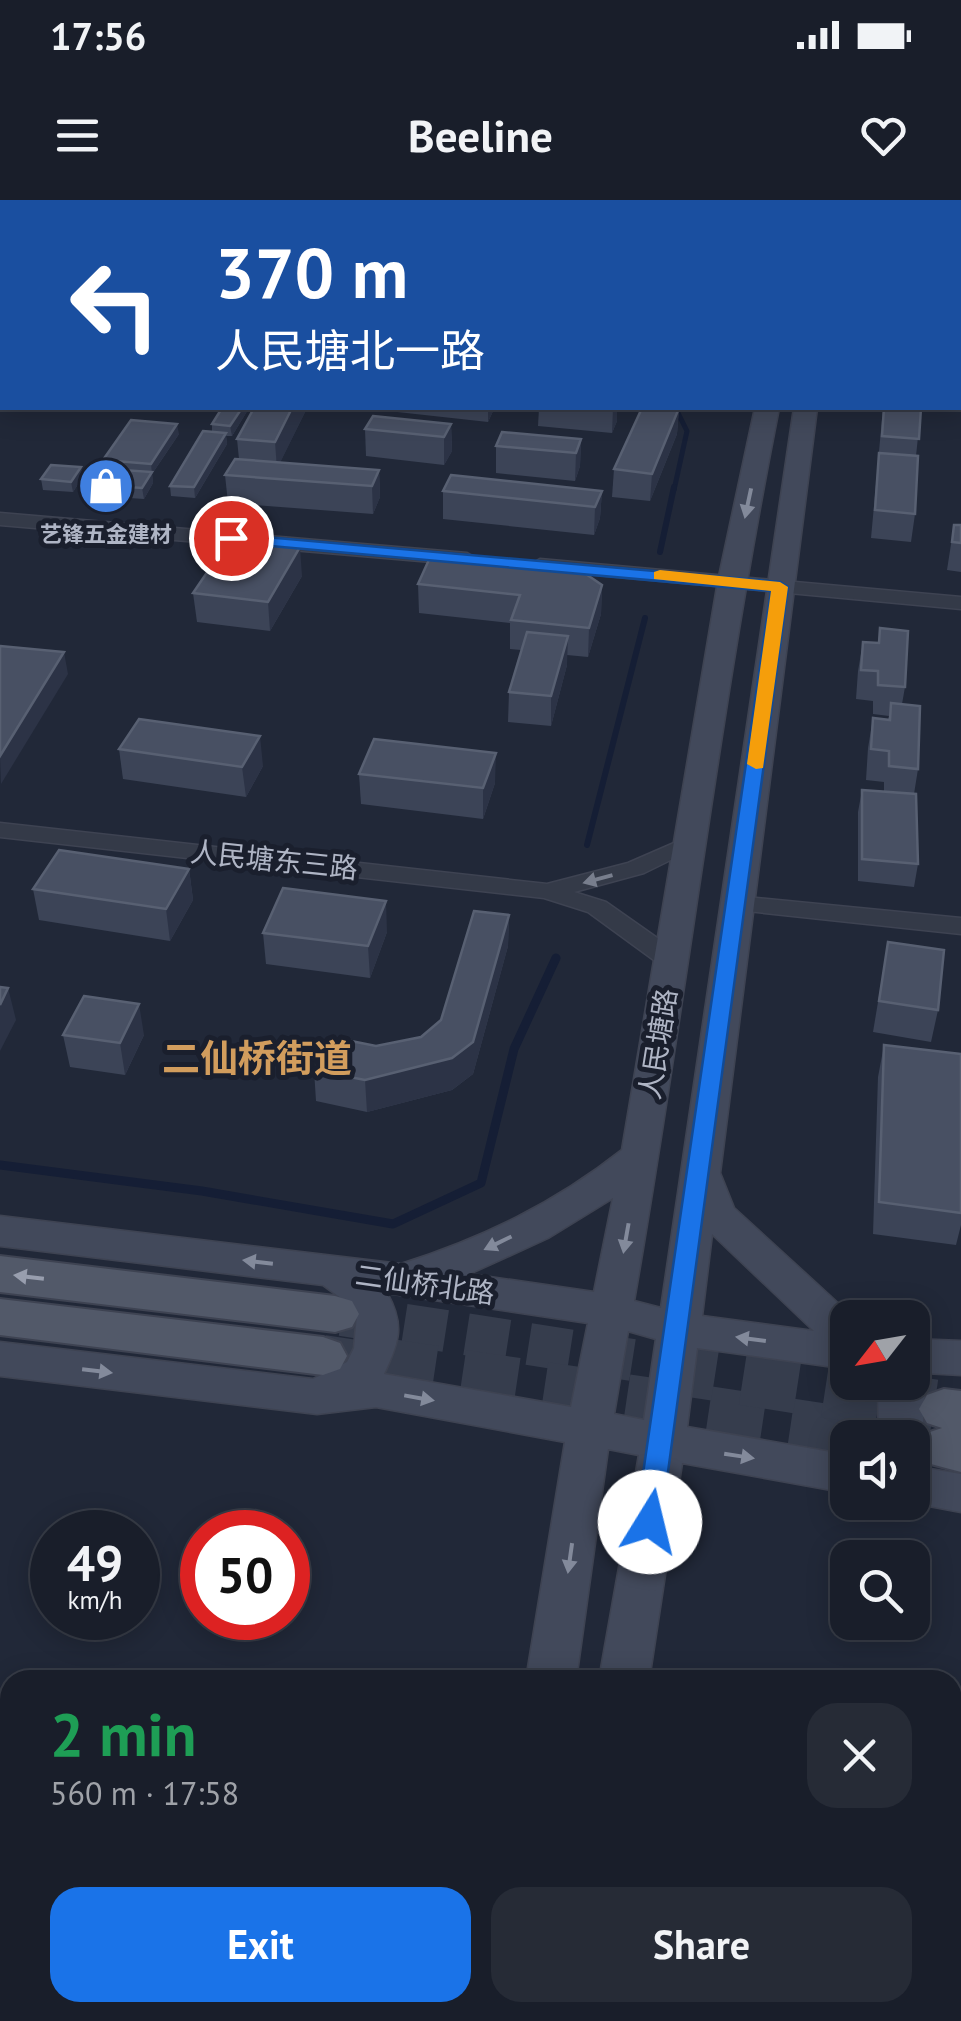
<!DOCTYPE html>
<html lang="en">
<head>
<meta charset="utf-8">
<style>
	body { margin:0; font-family:"PT Sans","Noto Sans SC",sans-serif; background:#262b36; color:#f1f3f6; height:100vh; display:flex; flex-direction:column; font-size:38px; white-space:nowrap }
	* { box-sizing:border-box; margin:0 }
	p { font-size:32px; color:#9fa2a8 }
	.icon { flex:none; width:55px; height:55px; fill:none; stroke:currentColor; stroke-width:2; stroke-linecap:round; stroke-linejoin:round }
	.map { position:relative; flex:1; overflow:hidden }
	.panel { position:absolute; left:0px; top:1470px; width:962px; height:352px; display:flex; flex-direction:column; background:#191e2a; border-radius:30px 30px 0 0; box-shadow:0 5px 25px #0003,0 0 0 2px #373c47 }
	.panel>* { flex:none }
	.guide { position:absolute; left:0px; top:0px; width:962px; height:210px; box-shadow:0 5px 25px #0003,0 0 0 2px #373c47; background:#1a4fa0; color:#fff; overflow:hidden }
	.needle { width:65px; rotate:239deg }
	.fabs { position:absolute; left:830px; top:1100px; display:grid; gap:20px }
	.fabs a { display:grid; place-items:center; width:100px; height:100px; border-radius:20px; background:#191e2a; box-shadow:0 5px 25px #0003,0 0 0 2px #373c47; font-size:50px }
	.speed { position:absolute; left:30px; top:1310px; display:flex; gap:20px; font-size:50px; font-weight:700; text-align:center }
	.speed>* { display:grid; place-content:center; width:130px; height:130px; border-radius:50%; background:#191e2a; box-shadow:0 5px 25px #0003,0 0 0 2px #373c47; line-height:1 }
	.speed small { font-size:25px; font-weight:400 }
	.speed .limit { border:15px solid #d22; background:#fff; color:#111 }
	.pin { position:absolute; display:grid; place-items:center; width:85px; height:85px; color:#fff; margin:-42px; border:5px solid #fff; border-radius:50%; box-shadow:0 2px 10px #0007 }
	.me { position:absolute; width:110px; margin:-55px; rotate:9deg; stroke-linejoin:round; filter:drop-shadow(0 0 8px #0008) }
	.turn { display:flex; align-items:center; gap:35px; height:210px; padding:0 50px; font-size:45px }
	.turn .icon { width:130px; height:130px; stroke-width:2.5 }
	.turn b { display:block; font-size:70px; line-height:85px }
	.round { display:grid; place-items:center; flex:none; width:105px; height:105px; border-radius:30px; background:#262b36 }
	.head { display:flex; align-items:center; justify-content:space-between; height:170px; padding:0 50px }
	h1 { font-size:60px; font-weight:600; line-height:75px; color:#1e9e55 }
	.primary-button { display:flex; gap:20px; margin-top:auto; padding:20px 50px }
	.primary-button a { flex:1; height:115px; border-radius:30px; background:#1a73e8; color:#fff; font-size:40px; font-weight:600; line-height:115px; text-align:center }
	.primary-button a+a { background:#262b36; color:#f1f3f6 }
	.status { display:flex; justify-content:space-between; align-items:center; height:70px; padding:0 50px; background:#191e2a; direction:ltr }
	.status svg { height:28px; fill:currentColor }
	header { display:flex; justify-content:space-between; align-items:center; height:130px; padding:0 50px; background:#191e2a; font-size:45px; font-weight:600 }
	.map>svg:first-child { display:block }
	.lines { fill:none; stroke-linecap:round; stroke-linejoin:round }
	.stream-far2 { stroke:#151e35; stroke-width:5 }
	.stream-far1 { stroke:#151e35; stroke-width:6 }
	.stream { stroke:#151e35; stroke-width:9 }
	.primary-tunnel-far1 { stroke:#363d4d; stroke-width:42; stroke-dasharray:42 21; stroke-linecap:butt }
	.primary-tunnel { stroke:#363d4d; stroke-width:55; stroke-dasharray:55 28; stroke-linecap:butt }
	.street-casing { stroke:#3e4352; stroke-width:3 }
	.secondary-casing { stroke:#3e4352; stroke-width:3 }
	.primary-casing { stroke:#3e4352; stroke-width:4 }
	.street { fill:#343a48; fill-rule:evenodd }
	.secondary { fill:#42495b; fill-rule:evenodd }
	.primary { fill:#525969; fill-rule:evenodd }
	.wall { fill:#3c4457 }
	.shaded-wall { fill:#2c3346 }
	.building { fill:#485063; stroke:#586072; stroke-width:2.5 }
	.oneway { fill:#838a9b }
	.oneway2 { fill:#787e8d }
	.oneway3 { fill:#989eae }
	.route { fill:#1a73e8; stroke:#114b97; stroke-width:2.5 }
	.slow { fill:#f59e0b }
	.labels { text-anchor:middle; stroke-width:10; stroke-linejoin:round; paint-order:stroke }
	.far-poi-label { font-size:22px; font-weight:bold; fill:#afb5c5; stroke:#1a1f2d }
	.street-label { font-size:28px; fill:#afb5c5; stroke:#1a1f2d }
	.district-label { font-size:38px; font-weight:bold; fill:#d29d5d; stroke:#1a1f2d }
</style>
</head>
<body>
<div class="status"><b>17:56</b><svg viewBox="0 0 49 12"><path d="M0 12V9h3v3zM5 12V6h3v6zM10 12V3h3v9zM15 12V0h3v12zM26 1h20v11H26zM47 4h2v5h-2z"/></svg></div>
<header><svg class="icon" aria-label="menu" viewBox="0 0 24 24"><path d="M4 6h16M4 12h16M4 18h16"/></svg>Beeline<svg class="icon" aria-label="heart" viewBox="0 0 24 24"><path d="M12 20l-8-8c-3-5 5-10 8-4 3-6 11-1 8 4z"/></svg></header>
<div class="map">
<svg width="961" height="1821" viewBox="0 0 961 1821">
	<rect width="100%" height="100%" fill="#212838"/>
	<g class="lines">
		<path class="stream-far2" d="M674 290 687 231 677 211"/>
		<g class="stream-far1">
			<path d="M660 352 674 287"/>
			<path d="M587 645 645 418"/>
		</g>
		<path class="stream" d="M0 965 202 991 393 1024 481 983 514 849 556 758"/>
		<g class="primary-tunnel-far1">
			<path d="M342 1115 677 1167"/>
			<path d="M323 1156 397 1167"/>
		</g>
		<g class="primary-tunnel">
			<path d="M380 1165 871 1238"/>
			<path d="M661 1165 934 1207"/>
		</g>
		<g class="street-casing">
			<g id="street">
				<path d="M0 313 467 353 477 359 467 365 0 325Z"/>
				<path d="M540 359 961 397V409L533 369 530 365Z"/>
				<path d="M0 623 547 684 628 663 681 640H697L701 645 644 673 574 692 606 702 680 754 684 760 671 768 662 766 588 712 544 698 0 637Z"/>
				<path d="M737 696 961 718V734L728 709 725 704Z"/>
			</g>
		</g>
		<g class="secondary-casing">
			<g id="secondary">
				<path d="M355 0H410L411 2H356Z"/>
				<rect x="798" y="0" width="18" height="2"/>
				<rect x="828" y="0" width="18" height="2"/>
				<rect x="960" y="33" width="1" height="12"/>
				<path d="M755 208H779C720 504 686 804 634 1101L661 1108 794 208H817L720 973 734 1008 854 1118H848V1169L697 1148 687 1227 848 1255V1293L682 1263 649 1480H599L639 1255 608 1249 576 1480H526L565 1242 376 1207 317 1214 0 1176V1142L313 1179 347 1162 354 1148 357 1115 352 1106 323 1085 0 1046V1016L401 1064C483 1038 555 1003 622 950L718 381ZM613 998 594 1092 469 1074 548 1038ZM712 1034 814 1131 702 1116ZM387 1093 588 1123 571 1207 384 1174C399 1142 405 1125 387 1093ZM628 1131 656 1139 644 1220 614 1214Z"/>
				<path d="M912 1139 961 1141V1175L925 1173 930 1182C916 1207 932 1236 912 1252V1238H879L878 1195 885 1182H912Z"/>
				<path d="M912 1266 961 1274V1312L908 1302H912Z"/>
				<path d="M453 1812H509L507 1821H451Z"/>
				<path d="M539 1812H595L594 1821H538Z"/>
			</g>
		</g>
		<g class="primary-casing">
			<g id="primary">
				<path d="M0 1056 335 1096 352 1101 359 1114 352 1127 335 1132 0 1092Z"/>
				<path d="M0 1099 323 1137 340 1143 347 1156 340 1169 323 1175 0 1135Z"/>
				<path d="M944 1189 961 1191V1272L927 1263 920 1248 927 1233 942 1228 927 1223 919 1209 927 1195Z"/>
			</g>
		</g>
		<use href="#street" class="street"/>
		<use href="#secondary" class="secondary"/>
		<use href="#primary" class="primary"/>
	</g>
	<g class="wall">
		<rect x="881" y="0" width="32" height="2"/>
		<path d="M926 0H961V22L960 2H926Z"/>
		<path d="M249 208 232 236H226L227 244 195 298 171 296 170 286 212 232V224Z"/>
		<path d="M254 208H307L280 262 379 270 380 297 373 314 228 303 225 275 239 259 237 239Z"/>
		<path d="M361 208H494V209L488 222Z"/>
		<path d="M539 208H617V221L612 233 538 226Z"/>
		<path d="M679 208 677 234 650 301 612 297 614 269Z"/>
		<path d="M883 208H921L916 256 915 314 911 342 871 338Z"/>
		<path d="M451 224 452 251 444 265 366 256 365 229Z"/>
		<path d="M179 234 152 274 153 283 144 299 86 295 84 284 104 269 103 260Z"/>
		<path d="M581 239 580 266 575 281 496 273V246Z"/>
		<path d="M81 267 82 278 73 292 43 290 41 279Z"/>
		<path d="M443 291H602L600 318 594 335 443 319Z"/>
		<path d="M954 325H961V372L947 370Z"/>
		<path d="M302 376 270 431 197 422 193 393Z"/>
		<path d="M418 384 602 385 601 414 588 457 567 455V465L551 526 508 522 509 492 521 450 510 449V423L419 413Z"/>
		<path d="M880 428 905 487 902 504 918 569 914 594 918 664 914 687 858 681V612L862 590 884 591V582L866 580 868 548 873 518 888 519 889 516 873 514V501L856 499 858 471 863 442 878 443Z"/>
		<path d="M119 549 263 566 246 597 123 579Z"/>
		<path d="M359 574 495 583 483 619 361 604Z"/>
		<path d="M189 669 193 700 170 741 39 720 33 689Z"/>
		<path d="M509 715 508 746 473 874 452 890 367 912 316 901 314 870 376 846 421 837 441 820Z"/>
		<path d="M387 732 370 778 266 764 263 733Z"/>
		<path d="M888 742 938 810 931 842 873 832Z"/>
		<path d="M63 835H144L125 875 70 867Z"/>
		<path d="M884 845 961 854V1025L956 1045 873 1034 878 877Z"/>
	</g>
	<g class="shaded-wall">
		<path d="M242 208H249L232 236 230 226Z"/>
		<path d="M292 208H307L277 269 275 242Z"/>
		<path d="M488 208H494V209L488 222Z"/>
		<path d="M613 208H617V221L612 233Z"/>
		<path d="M679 208 677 234 650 301 652 274Z"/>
		<path d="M177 224 179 234 152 274 151 264Z"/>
		<path d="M451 224 452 251 444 265V237Z"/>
		<path d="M226 233 227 244 195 298 194 287Z"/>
		<path d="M581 239 580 266 575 281 576 253Z"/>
		<path d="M81 267 82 278 73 292 71 282Z"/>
		<path d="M379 270 380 297 373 314 372 286Z"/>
		<path d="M152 272 153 283 144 299 142 288Z"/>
		<path d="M602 291 600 318 594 335 595 307Z"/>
		<path d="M300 347 302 376 270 431 268 402Z"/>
		<path d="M602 385 601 414 588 457 589 428Z"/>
		<path d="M568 436 567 465 551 526V496Z"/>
		<path d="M64 452 68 474 1 584 0 556Z"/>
		<path d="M260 536 263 566 246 597 242 567Z"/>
		<path d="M496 553 495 583 483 619V588Z"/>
		<path d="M189 669 193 700 170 741 166 709Z"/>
		<path d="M386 701 387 732 370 778 368 746Z"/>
		<path d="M509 715 508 746 473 874 452 890 367 912 365 880 452 858Z"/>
		<path d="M8 788 16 820 0 851V805Z"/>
		<path d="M139 804 144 835 125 875 120 843Z"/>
	</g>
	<g class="building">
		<rect x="960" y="66" width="1" height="50"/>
		<path d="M222 208H242L230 226 212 224Z"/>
		<path d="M254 208H292L275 242 237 239Z"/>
		<path d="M642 208H679L652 274 614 269Z"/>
		<path d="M884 208H921L919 239 882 236Z"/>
		<path d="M373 216 451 224 444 237 365 229Z"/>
		<path d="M131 220 177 224 151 264 103 260Z"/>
		<path d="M203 231 226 233 194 287 170 286Z"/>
		<path d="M502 232 581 239 576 253 496 246Z"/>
		<path d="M879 253 918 256 915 314 875 310Z"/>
		<path d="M235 259 379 270 372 286 225 275Z"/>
		<path d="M51 265 81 267 71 282 41 279Z"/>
		<path d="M94 268 152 272 142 288 84 284Z"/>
		<path d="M451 275 602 291 595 307 443 291Z"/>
		<path d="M954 325H961V343L952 342Z"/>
		<path d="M229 340 300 347 268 402 193 393Z"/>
		<path d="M432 353 577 368 602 385 589 428 511 420 520 395 418 384Z"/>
		<path d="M880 428 908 431 905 487 878 485V471L861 470 863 442 879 443Z"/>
		<path d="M527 432 568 436 551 496 509 492Z"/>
		<path d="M0 446 64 452 0 556Z"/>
		<path d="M891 503 920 506 918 569 889 566V551L871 549 873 518 890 520Z"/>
		<path d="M139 519 260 536 242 567 119 549Z"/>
		<path d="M374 539 496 553 483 588 359 574Z"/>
		<path d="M862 590 916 594 918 664 862 659Z"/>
		<path d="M59 650 189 669 166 709 33 689Z"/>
		<path d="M283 688 386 701 368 746 263 733Z"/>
		<path d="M474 711 509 715 473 842 452 858 365 880 314 870 331 837 376 846 421 837 441 820Z"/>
		<path d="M888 742 944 750 938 810 879 801Z"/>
		<path d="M0 787 8 788 0 805Z"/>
		<path d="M84 796 139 804 120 843 63 835Z"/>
		<path d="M884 845 961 854V1013L879 1002Z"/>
	</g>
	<defs><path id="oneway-solid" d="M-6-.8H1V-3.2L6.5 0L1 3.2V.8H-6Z" transform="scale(2.5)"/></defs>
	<g class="oneway">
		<use href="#oneway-solid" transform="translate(748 303) rotate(102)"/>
		<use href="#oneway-solid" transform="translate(626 1038) rotate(100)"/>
		<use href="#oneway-solid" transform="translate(498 1043) rotate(154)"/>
		<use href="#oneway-solid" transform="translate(258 1062) rotate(-173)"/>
		<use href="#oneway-solid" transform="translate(751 1139) rotate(-172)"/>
		<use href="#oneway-solid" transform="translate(97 1171) rotate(7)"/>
		<use href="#oneway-solid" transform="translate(419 1198) rotate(10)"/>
		<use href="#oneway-solid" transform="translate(739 1256) rotate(9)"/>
		<use href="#oneway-solid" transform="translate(570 1358) rotate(98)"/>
	</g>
	<use class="oneway2" href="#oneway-solid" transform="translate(598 679) rotate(165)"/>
	<use class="oneway3" href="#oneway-solid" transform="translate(29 1077) rotate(-173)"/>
	<path class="route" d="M231 334 780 382 788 387 660 1331 650 1334 640 1331 636 1322 771 391 225 342 223 338Z"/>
	<path class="slow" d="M660 370 780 382 788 387 763 568 756 569 747 564 771 391 654 379V372Z"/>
	<defs>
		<g id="shop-disc" transform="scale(2.875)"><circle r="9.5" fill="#3f7fe0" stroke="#1a1f2d"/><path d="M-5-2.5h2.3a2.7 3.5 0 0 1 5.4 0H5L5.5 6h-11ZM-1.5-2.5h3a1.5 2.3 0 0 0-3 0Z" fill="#fff"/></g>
	</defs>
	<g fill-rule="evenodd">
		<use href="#shop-disc" x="106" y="286"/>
	</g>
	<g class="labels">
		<g class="far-poi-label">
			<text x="106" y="342">艺锋五金建材</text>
		</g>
		<g class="street-label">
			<text transform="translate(274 660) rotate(6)" y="10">人民塘东三路</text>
			<text transform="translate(658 844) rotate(-81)" y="10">人民塘路</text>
			<text transform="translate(425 1084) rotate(8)" y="10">二仙桥北路</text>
		</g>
		<g class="district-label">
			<text x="257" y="872">二仙桥街道</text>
		</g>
	</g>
</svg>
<div class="fabs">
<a><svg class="needle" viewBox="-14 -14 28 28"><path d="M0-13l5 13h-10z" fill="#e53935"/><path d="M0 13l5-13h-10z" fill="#9fa2a8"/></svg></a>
<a><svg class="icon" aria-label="sound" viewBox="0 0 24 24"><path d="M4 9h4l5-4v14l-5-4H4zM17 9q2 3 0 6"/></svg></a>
<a><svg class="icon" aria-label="search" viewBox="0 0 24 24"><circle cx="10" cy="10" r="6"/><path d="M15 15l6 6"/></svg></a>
</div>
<div class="speed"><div>49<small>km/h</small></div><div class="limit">50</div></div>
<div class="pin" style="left:231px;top:338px;background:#d93025"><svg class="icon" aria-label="arrive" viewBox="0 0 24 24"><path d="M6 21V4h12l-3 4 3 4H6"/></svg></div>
<svg class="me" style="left:650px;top:1322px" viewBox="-20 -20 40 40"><circle r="19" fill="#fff"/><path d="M0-13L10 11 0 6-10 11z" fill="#1a73e8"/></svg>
<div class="guide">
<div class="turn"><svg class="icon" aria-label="left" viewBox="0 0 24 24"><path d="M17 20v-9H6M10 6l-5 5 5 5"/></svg><div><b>370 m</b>人民塘北一路</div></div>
</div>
<section class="panel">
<div class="head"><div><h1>2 min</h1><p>560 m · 17:58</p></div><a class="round"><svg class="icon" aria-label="close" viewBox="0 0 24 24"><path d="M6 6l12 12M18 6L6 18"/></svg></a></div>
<div class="primary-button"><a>Exit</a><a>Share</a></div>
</section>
</div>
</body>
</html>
